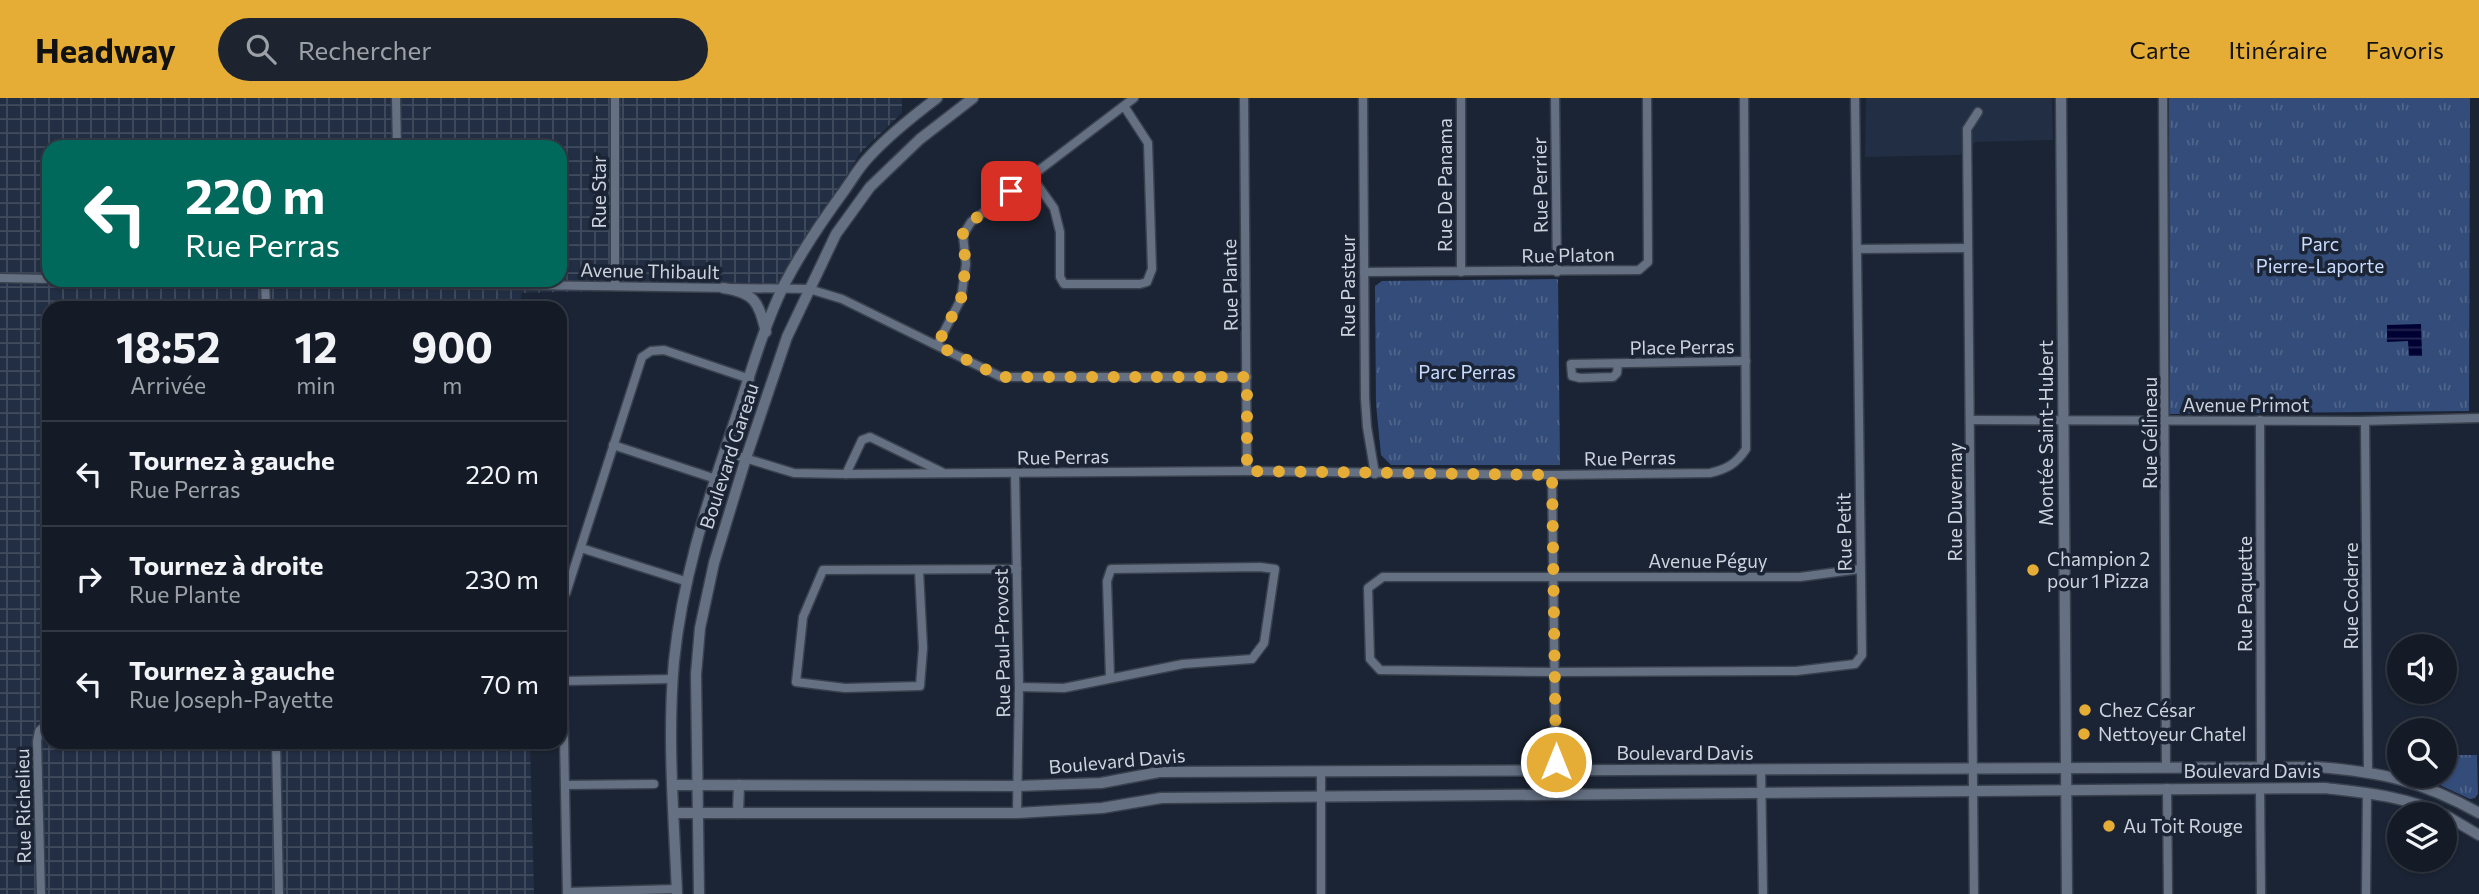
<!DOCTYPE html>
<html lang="fr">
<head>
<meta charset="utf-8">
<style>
	body { margin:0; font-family:Commissioner,sans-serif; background:#1d242f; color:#f1f3f6; height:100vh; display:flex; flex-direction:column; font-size:26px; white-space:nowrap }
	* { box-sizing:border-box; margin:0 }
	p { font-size:23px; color:#9da1a7 }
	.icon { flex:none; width:38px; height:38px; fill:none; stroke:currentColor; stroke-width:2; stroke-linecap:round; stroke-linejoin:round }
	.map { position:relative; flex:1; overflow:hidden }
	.drawer { position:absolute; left:42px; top:203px; width:525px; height:448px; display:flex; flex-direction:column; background:#141b27; border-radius:21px; box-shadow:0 2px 5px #0004,0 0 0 2px #333944 }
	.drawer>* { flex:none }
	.banner { position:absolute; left:42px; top:42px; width:525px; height:147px; border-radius:21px; box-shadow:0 2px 5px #0004,0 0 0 2px #333944; background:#00695c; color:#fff; overflow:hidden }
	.controls { position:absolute; left:2387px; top:536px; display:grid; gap:14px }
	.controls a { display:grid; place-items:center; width:70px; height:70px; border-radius:50%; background:#141b27; box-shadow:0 2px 5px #0004,0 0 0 2px #333944; font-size:35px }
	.pin { position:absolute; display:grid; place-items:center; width:60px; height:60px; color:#fff; margin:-30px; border-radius:14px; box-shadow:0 4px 10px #0006 }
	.me { position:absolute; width:77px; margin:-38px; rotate:0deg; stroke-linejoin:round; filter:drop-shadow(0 0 5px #0008) }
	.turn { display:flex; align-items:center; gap:24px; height:147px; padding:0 28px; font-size:32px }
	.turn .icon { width:91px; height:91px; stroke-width:2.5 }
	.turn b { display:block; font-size:49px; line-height:60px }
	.eta { display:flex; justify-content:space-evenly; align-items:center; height:119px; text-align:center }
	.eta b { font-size:42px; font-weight:700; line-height:49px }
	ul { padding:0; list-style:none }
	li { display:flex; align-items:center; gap:21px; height:105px; padding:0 28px; border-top:2px solid #333944 }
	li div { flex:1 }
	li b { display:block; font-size:26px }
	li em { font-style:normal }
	header { display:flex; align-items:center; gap:42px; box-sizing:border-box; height:98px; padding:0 35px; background:#e5ad35; color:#111 }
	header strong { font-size:33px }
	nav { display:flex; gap:38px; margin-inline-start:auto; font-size:24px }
	.search { width:490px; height:63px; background:#1d242f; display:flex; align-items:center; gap:18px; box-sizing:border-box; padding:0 24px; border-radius:38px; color:#9da1a7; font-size:26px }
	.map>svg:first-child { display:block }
	.built { fill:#222e43 }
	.industrial { fill:url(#industrial-grid); fill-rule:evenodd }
	.park { fill:url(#park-tufts) }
	.water { fill:url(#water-rules) }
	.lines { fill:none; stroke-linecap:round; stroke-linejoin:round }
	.minor-casing { stroke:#3a414e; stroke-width:11 }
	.tertiary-casing { stroke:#3a414e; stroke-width:13 }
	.minor { stroke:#657083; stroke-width:8 }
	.tertiary { stroke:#657083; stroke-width:10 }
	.route { stroke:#e5ad35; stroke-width:12; stroke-dasharray:0 21.6 }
	.poi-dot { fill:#e5ad35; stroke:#1b2434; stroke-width:2.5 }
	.labels { text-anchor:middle; stroke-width:7; stroke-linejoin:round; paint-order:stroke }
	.street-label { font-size:19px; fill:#cdd4df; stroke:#1b2434 }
	.park-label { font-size:19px; fill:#c9dcff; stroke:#1b2434 }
	.poi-label { font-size:19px; fill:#cdd4df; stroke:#1b2434; text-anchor:start }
</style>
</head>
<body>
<header>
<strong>Headway</strong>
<div class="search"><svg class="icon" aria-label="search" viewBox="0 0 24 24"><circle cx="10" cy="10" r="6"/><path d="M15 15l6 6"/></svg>Rechercher</div>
<nav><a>Carte</a><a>Itinéraire</a><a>Favoris</a></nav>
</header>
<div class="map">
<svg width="2479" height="796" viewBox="0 0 2479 796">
	<defs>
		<pattern id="industrial-grid" width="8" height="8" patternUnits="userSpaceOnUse" patternTransform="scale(1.75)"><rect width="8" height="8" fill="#222e43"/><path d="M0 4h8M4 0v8" fill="none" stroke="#414b5e"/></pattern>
		<pattern id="park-tufts" width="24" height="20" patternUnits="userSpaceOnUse" patternTransform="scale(1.75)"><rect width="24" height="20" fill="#344c79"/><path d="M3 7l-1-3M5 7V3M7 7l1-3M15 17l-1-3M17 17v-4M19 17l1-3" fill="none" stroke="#50658c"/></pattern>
		<pattern id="water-rules" width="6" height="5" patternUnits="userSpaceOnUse" patternTransform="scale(1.75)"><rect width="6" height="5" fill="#000133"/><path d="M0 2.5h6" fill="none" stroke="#242550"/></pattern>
	</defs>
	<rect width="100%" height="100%" fill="#1b2434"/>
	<path class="built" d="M1866 0H2052L2053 42 1976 44 1959 57 1865 59Z"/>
	<path class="industrial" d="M0 0H902V15L860 55 781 189 521 195V210H49V644H530L534 796H0ZM49 49H560V182H49Z"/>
	<g class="park">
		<path d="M2169 0H2470L2469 313 2170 316Z"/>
		<path d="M1558 181 1560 367H1391L1381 357 1376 306 1375 188 1382 183Z"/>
		<path d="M2445 657H2477L2478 696 2475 700 2470 701 2418 677H2445Z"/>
	</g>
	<path class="water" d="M2421 226 2422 258H2409L2408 243 2387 244V227Z"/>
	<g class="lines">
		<g class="minor-casing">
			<g id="minor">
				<path d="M396 0 397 49"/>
				<path d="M1244 0 1247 373"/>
				<path d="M1363 0 1365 300 1367 329 1375 376"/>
				<path d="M1461 0V174"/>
				<path d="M1555 0 1557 174"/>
				<path d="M1855 0 1862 557 1855 566 1796 573 1556 574 1380 572 1370 561 1368 490 1383 479H1800L1860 471"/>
				<path d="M2163 0 2166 670"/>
				<path d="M1031 78 1054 110 1060 134V179L1064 186H1140L1147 184 1152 171 1148 45 1124 8"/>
				<path d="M1857 151 1967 150"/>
				<path d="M1364 174 1639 172 1648 164 1647 0"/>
				<path d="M0 180 49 181"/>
				<path d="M153 182 809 191 842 201 1001 279H1247"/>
				<path d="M265 184 266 210"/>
				<path d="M615 188V0"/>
				<path d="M937 247 961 201 966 166 963 137 971 124 1134 0"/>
				<path d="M1618 266 1617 275 1613 279 1580 280 1572 278 1571 266 1746 263"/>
				<path d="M1970 322 2360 323 2479 320"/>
				<path d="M2260 322 2261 670"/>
				<path d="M2365 323 2368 673"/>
				<path d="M613 347 716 381"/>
				<path d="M725 354 794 375 846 376 1247 373 1552 377 1710 375C1727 371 1736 366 1746 351L1744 0"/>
				<path d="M846 376 862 342 870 339 942 374"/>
				<path d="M1015 376 1019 589 1017 715"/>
				<path d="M1552 377 1556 695"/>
				<path d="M581 450 688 484"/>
				<path d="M919 473 923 550 920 588 845 590 796 584 803 519 823 472 1017 471"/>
				<path d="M566 495 642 259 651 253 664 252 750 281"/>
				<path d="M562 532 567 796"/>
				<path d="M563 583 673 581"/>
				<path d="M1019 589 1064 590 1183 566 1252 561 1264 545 1275 471 1260 469 1111 471 1107 483 1110 579"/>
				<path d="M276 644 279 796"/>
				<path d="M1761 672 1763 796"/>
				<path d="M565 687 654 686"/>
				<path d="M2167 690 2168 796"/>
				<path d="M2260 690 2261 796"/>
				<path d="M567 794 676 791"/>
				<path d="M41 796 37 643 39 633 49 624"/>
				<path d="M1321 796V674"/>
				<path d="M1974 796 1967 31 1978 14"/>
				<path d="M2366 796 2367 695"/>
			</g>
		</g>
		<g class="tertiary-casing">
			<g id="tertiary">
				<path d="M2061 0 2067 796"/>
				<path d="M723 190C756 195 758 204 766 234"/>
				<path d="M673 687 1018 688 1101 685 1159 674 2317 669C2382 674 2422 683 2479 715"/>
				<path d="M674 715H1017L1102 710 1161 700 2325 690C2366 695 2405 698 2442 716"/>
				<path d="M738 715 739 687"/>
				<path d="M2445 717 2479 737"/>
				<path d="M677 796C674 718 667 640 674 563 682 485 705 410 730 337 747 288 761 234 784 187 801 154 822 123 844 93 852 82 859 69 869 59 889 37 913 18 937 0"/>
				<path d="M699 796 696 576 700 530 714 465 746 360 787 239 836 136 870 89 920 41 973 0"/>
			</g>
		</g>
		<use href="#minor" class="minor"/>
		<use href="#tertiary" class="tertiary"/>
	</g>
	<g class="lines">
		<path class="route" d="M1011 93 971 124 962 137 966 166 961 201 937 247 1001 279H1247V373L1552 377 1556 664"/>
	</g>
	<g class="poi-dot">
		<circle cx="2033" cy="472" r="7"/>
		<circle cx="2085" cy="612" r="7"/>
		<circle cx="2084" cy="636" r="7"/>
		<circle cx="2109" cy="728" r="7"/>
	</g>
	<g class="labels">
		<g class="street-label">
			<text transform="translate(1445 87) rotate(-90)" y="7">Rue De Panama</text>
			<text transform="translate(1540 87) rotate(-91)" y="7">Rue Perrier</text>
			<text transform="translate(599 94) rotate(-90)" y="7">Rue Star</text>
			<text transform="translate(1568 157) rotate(-1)" y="7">Rue Platon</text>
			<text transform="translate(650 173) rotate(1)" y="7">Avenue Thibault</text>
			<text transform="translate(1230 187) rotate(-91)" y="7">Rue Plante</text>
			<text transform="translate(1348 188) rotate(-90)" y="7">Rue Pasteur</text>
			<text transform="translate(1682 249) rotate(-1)" y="7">Place Perras</text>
			<text x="2246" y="314">Avenue Primot</text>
			<text transform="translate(2046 335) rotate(-90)" y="7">Montée Saint-Hubert</text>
			<text transform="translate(2150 335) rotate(-90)" y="7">Rue Gélineau</text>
			<text transform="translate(729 358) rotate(-72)" y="7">Boulevard Gareau</text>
			<text transform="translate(1063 359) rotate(-1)" y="7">Rue Perras</text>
			<text transform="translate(1630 360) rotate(-1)" y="7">Rue Perras</text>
			<text transform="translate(1955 404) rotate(-90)" y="7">Rue Duvernay</text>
			<text transform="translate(1844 434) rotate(-91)" y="7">Rue Petit</text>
			<text x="1708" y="470">Avenue Péguy</text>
			<text transform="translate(2245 496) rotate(-90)" y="7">Rue Paquette</text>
			<text transform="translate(2351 498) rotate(-90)" y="7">Rue Coderre</text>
			<text transform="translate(1002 545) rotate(-91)" y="7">Rue Paul-Provost</text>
			<text x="1685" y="662">Boulevard Davis</text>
			<text transform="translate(1117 663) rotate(-5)" y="7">Boulevard Davis</text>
			<text x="2252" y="680">Boulevard Davis</text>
			<text transform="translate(23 708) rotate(-91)" y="7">Rue Richelieu</text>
		</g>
		<g class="park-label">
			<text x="2320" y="153">Parc<tspan x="2320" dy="22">Pierre-Laporte</tspan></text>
			<text x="1467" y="281">Parc Perras</text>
		</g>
		<g class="poi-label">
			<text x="2047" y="468">Champion 2<tspan x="2047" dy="22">pour 1 Pizza</tspan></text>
			<text x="2099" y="619">Chez César</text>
			<text x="2098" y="643">Nettoyeur Chatel</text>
			<text x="2123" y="735">Au Toit Rouge</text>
		</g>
	</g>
</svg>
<div class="controls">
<a><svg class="icon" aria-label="sound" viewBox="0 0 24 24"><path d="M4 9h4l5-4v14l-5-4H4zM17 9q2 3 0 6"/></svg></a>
<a><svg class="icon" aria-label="search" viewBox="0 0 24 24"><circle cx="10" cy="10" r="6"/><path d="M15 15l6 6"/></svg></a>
<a><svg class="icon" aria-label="layers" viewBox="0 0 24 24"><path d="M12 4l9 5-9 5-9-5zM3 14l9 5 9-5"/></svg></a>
</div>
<div class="pin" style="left:1011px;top:93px;background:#d93025"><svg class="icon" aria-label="arrive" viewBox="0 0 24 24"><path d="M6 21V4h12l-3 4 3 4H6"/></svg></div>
<svg class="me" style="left:1556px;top:664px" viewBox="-20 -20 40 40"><circle r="17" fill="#e5ad35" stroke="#fff" stroke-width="3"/><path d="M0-11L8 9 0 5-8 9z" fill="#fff"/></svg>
<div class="banner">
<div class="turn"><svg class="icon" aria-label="left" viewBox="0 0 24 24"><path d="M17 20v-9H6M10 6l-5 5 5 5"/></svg><div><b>220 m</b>Rue Perras</div></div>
</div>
<section class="drawer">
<div class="eta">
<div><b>18:52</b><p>Arrivée</p></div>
<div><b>12</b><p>min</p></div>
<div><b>900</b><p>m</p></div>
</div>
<ul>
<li><svg class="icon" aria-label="left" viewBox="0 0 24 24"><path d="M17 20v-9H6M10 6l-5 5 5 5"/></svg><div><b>Tournez à gauche</b><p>Rue Perras</p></div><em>220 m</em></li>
<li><svg class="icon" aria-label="right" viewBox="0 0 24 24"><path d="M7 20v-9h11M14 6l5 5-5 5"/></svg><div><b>Tournez à droite</b><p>Rue Plante</p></div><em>230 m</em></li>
<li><svg class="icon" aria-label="left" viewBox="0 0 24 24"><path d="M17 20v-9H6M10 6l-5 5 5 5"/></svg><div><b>Tournez à gauche</b><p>Rue Joseph-Payette</p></div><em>70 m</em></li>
</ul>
</section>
</div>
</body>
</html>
